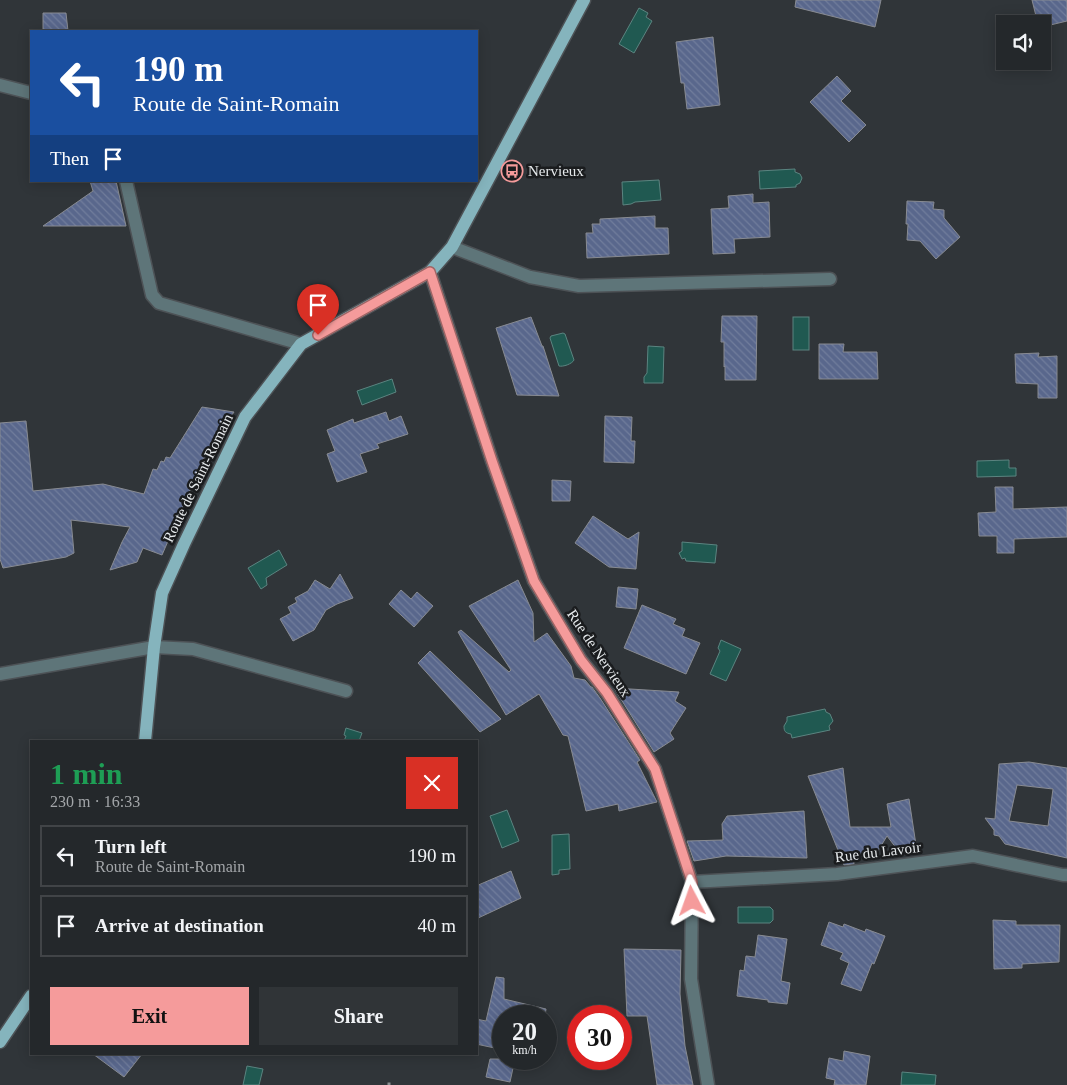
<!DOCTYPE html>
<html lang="en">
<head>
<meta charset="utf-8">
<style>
	body { margin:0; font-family:"Times New Roman",serif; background:#303437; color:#f1f3f6; height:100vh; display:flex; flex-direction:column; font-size:19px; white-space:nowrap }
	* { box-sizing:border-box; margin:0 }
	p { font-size:16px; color:#a3a6a9 }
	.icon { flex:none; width:28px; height:28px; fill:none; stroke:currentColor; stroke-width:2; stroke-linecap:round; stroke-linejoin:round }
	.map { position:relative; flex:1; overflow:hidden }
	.sheet { position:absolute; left:30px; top:740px; width:448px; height:315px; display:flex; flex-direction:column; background:#24282b; border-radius:0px; box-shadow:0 2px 12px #0003,0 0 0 1px #414447 }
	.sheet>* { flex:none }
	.guide { position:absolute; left:30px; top:30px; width:448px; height:152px; border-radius:0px; box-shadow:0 2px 12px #0003,0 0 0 1px #414447; background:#1a4fa0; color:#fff; overflow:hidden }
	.buttons { position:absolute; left:996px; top:15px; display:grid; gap:10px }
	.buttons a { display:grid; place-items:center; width:55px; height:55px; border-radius:0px; background:#24282b; box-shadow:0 2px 12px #0003,0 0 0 1px #414447; font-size:25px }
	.speed { position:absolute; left:492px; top:1005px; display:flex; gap:10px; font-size:25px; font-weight:700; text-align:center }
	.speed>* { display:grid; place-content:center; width:65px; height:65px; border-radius:50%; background:#24282b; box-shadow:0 2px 12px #0003,0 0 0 1px #414447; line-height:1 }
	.speed small { font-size:12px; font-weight:400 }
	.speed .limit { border:8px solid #d22; background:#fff; color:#111 }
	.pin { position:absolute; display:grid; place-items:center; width:42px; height:42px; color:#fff; margin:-51px -21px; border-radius:50% 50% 50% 0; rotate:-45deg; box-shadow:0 0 5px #0007 }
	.pin .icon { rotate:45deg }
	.me { position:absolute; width:55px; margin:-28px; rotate:356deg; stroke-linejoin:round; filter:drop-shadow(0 0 4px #0008) }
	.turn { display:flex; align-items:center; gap:18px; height:105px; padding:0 20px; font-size:22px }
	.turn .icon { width:65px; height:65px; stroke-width:2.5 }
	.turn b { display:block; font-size:35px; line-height:42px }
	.then { display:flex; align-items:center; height:48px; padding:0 20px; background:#0003; gap:10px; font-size:19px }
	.round { display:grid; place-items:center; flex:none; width:52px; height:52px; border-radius:0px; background:#303437 }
	.head { display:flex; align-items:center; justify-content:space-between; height:85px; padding:0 20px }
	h1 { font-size:30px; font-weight:700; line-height:38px; color:#1e9e55 }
	.action { display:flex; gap:10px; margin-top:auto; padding:10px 20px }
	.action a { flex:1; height:58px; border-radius:0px; background:#f59b9b; color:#111; font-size:20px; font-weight:700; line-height:58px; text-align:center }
	.action a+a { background:#303437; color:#f1f3f6 }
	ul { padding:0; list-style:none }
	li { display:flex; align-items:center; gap:15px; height:62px; margin:0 10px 8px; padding:0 10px; border:2px solid #414447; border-radius:0px }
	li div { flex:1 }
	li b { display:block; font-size:19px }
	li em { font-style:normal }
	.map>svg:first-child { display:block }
	.water { fill:#205951; stroke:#5b8480 }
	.building { fill:url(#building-back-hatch); stroke:#888b92; fill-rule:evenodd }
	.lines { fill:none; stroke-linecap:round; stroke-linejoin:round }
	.minor-casing { stroke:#4d5256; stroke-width:15 }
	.major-casing { stroke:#4d5256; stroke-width:15 }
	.path { stroke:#8b9093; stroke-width:3; stroke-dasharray:2.5 4; stroke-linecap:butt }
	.minor { stroke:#5e7579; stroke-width:12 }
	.major { stroke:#85b4bd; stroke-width:12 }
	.route-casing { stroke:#9f6565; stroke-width:12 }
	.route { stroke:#f59b9b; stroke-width:9 }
	.labels { text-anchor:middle; stroke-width:5; stroke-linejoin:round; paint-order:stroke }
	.poi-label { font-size:15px; fill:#e6eaec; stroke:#1a1c1e; text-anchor:start }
	.street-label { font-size:15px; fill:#e6eaec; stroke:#1a1c1e }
</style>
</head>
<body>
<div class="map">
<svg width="1067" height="1085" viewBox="0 0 1067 1085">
	<defs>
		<pattern id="building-back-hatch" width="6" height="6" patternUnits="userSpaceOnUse" patternTransform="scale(1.25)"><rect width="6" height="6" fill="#59678c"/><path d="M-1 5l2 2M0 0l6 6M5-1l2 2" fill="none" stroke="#717d9c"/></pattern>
	</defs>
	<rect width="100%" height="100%" fill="#303539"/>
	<g class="water">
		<path d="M639 8 648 13 646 17 652 21 634 53 619 44Z"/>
		<path d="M795 169V172L800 174 802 178 800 183 796 185V187L760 189 759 171Z"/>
		<path d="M659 180 661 200 635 202 631 204 623 205 622 182Z"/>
		<rect x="793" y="317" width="16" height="33"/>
		<path d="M563 333 565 334 574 360C572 364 563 367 559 366L550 338 551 336Z"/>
		<path d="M648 346 664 347 663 383H644V377L647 373Z"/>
		<path d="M392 379 396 392 362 405 357 391Z"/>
		<path d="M1009 460V468H1016V476L977 477V461Z"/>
		<path d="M682 542 717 545 715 563 686 561 685 558 682 559 679 553 682 551Z"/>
		<path d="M279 550 287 565 266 578 267 585 261 589 248 568Z"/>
		<path d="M721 640 741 649 726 681 710 674 720 651 718 648Z"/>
		<path d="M825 709 826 712 830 714 833 721 829 726 830 730 792 738 791 734C785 733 784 731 784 726L787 721V717Z"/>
		<path d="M346 728 362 733 359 741H344L346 736 344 735Z"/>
		<path d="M507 810 519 841 502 848 490 816Z"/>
		<path d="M569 834 570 869 559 870V874L552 875V835Z"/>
		<path d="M738 907H770L773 910V920L770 923H738Z"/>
		<path d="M247 1066 263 1069 259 1085H243Z"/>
		<path d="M902 1072 936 1075 935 1085H901Z"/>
	</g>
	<g class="building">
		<path d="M796 0H881L875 27 795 7Z"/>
		<path d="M1032 0H1067V21L1042 27V24H1038Z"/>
		<path d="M43 13H66L68 31H43Z"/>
		<path d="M713 37 720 105 687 109 684 83H681L676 42Z"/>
		<path d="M837 76 851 91 841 101 866 125 849 142 810 102Z"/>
		<path d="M90 181H116L126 226H43L93 191Z"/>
		<path d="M753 194V203L769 202 770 237 734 239 735 253 713 254 711 209 729 208 728 196Z"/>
		<path d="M907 201 934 202 933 209 944 210V218L960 237 936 259 920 241 907 240 908 224H906Z"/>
		<path d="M655 216V228H668L669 254 587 258 586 233H593L592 224H600V219Z"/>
		<path d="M722 316H757L756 380H725V366L724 367V342H721Z"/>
		<path d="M531 317 542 346H543L559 396 517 395 496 328Z"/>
		<path d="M819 344H844L843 352H877L878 379H819Z"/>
		<path d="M1039 353 1038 357 1057 356V398H1038V384L1016 383 1015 354Z"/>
		<path d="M202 407 234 412 207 451 162 555 143 548 137 562 110 570 122 542 130 527 71 520 74 553 66 557 3 568 0 559V423L26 421 33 491 103 484 144 494 153 469 157 470 161 461 164 462 166 457 170 458Z"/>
		<path d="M386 412 389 421 401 416 408 434 377 444 379 448 360 454 367 472 337 482 327 454 335 451 327 430 353 419 354 423Z"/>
		<path d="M605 416 632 417 631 441H635L634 463 604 462Z"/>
		<path d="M552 480 571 481 570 501H552Z"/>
		<path d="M995 487H1013V509L1067 507V537L1014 539V553H997V536H979L978 513 996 512Z"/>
		<path d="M593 516 628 539 639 532 636 569 609 567 575 543Z"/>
		<path d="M340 574 353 598 337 604 326 610 314 630 293 641 280 619 291 613 288 607 297 602 295 598 308 591 315 580 330 589Z"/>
		<path d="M518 580 533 613 534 642 547 633 571 666 574 678 585 680 591 687H592L600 698 640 760 637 762 657 802 619 811 618 804 586 811 568 736 563 735 539 694 506 715 458 632 461 630 509 672 511 670 469 606Z"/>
		<path d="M618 587 638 589 636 609 616 607Z"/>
		<path d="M401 590 411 599 417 592 433 606 414 627 389 604Z"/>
		<path d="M642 605 676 619 673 624 685 629 682 636 700 643 686 674 624 648Z"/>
		<path d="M430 651 501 719 480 732 418 663Z"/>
		<path d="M614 688 679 692 675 701 686 708 670 733 674 739 654 752Z"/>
		<path d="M1029 762 1067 768V858L1005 844 999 836 994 835V830L985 818 995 819 999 764ZM1017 785 1053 789 1048 826 1009 821Z"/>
		<path d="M843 768 850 827H891L887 804 909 799 916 845 897 849 887 836 876 854 853 858 854 864 844 865 808 776Z"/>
		<path d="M804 811 807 858 726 856 694 861 687 841 723 840 722 824 727 816Z"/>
		<path d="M511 871 521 898 476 919V886Z"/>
		<path d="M993 920 1016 921V925H1060L1059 962 1022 964V968L994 969Z"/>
		<path d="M829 922 843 927 844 924 865 932 866 929 885 936 874 964 872 963 861 991 841 984 849 963 840 959 843 953 821 945Z"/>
		<path d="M758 935 787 939 781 981 790 983 787 1004 768 1002V1000L737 996 740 970 744 971 746 956 755 957Z"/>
		<path d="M624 949 681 950 680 994 685 1046 693 1085H657L647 1016H627Z"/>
		<path d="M496 977 504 978V999L546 1009 545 1016H504V1050L476 1044V1019L486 1021Z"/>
		<path d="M844 1051 870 1056 866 1085H834L835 1080 826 1078 829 1058 843 1061Z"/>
		<path d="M93 1054H142L124 1077Z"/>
		<path d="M490 1059H515L510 1082 486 1077Z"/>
	</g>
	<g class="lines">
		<g class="minor-casing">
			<g id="minor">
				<path d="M0 85 31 93"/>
				<path d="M126 181 152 295 159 303 301 344"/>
				<path d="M452 247 530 277 579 286 830 279"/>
				<path d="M430 272 492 461 534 581 581 660 607 693 655 769 692 882 691 979 708 1085"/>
				<path d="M0 674 154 647 193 649 346 691"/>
				<path d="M692 882 837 874 973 856 1063 875H1067"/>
			</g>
		</g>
		<g class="major-casing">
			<g id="major">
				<path d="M145 741 154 647 162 593 184 544 245 417 301 344 430 272 452 247 584 0"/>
				<path d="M0 1042 31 996"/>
			</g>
		</g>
		<path class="path" d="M389 1085V1080"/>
		<use href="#minor" class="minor"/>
		<use href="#major" class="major"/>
	</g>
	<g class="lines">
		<g class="route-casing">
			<path id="route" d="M318 335 430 272 492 461 534 581 581 660 607 693 655 769 692 882V901"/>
		</g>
		<use href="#route" class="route"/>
	</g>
	<defs>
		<g id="bus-ring" transform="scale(1.125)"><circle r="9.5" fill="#1a1c1e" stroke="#f59b9b" stroke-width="1.5"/><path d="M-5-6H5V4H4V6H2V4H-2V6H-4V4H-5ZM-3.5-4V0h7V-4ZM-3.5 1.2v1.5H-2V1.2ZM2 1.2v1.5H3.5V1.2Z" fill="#f59b9b"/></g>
	</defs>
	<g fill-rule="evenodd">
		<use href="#bus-ring" x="512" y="171"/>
	</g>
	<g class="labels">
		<g class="poi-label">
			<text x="528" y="176">Nervieux</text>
		</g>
		<g class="street-label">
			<text transform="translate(198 478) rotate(-64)" y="5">Route de Saint-Romain</text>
			<text transform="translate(599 653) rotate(56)" y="5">Rue de Nervieux</text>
			<text transform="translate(878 852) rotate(-7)" y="5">Rue du Lavoir</text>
		</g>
	</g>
</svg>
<div class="buttons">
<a><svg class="icon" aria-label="sound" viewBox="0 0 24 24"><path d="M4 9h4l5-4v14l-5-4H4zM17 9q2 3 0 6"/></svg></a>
</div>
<div class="speed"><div>20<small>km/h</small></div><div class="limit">30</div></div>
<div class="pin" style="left:318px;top:335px;background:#d93025"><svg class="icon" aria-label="arrive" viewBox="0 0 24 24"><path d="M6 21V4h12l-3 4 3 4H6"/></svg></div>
<svg class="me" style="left:692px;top:901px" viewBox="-20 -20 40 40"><path d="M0-17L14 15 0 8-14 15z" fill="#f59b9b" stroke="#fff" stroke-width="4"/></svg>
<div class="guide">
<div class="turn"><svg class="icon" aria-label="left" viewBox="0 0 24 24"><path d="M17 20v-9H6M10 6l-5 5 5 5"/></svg><div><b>190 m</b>Route de Saint-Romain</div></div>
<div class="then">Then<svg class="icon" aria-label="arrive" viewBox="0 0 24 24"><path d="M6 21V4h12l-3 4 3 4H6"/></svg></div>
</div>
<section class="sheet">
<div class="head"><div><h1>1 min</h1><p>230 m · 16:33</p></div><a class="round" style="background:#d93025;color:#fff"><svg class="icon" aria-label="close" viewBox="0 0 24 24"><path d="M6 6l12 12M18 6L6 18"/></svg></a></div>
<ul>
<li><svg class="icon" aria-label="left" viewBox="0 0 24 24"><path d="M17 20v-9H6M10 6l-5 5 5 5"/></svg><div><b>Turn left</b><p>Route de Saint-Romain</p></div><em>190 m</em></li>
<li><svg class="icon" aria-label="arrive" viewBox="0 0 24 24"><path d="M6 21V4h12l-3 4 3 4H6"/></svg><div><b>Arrive at destination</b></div><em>40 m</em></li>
</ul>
<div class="action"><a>Exit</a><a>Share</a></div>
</section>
</div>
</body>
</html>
